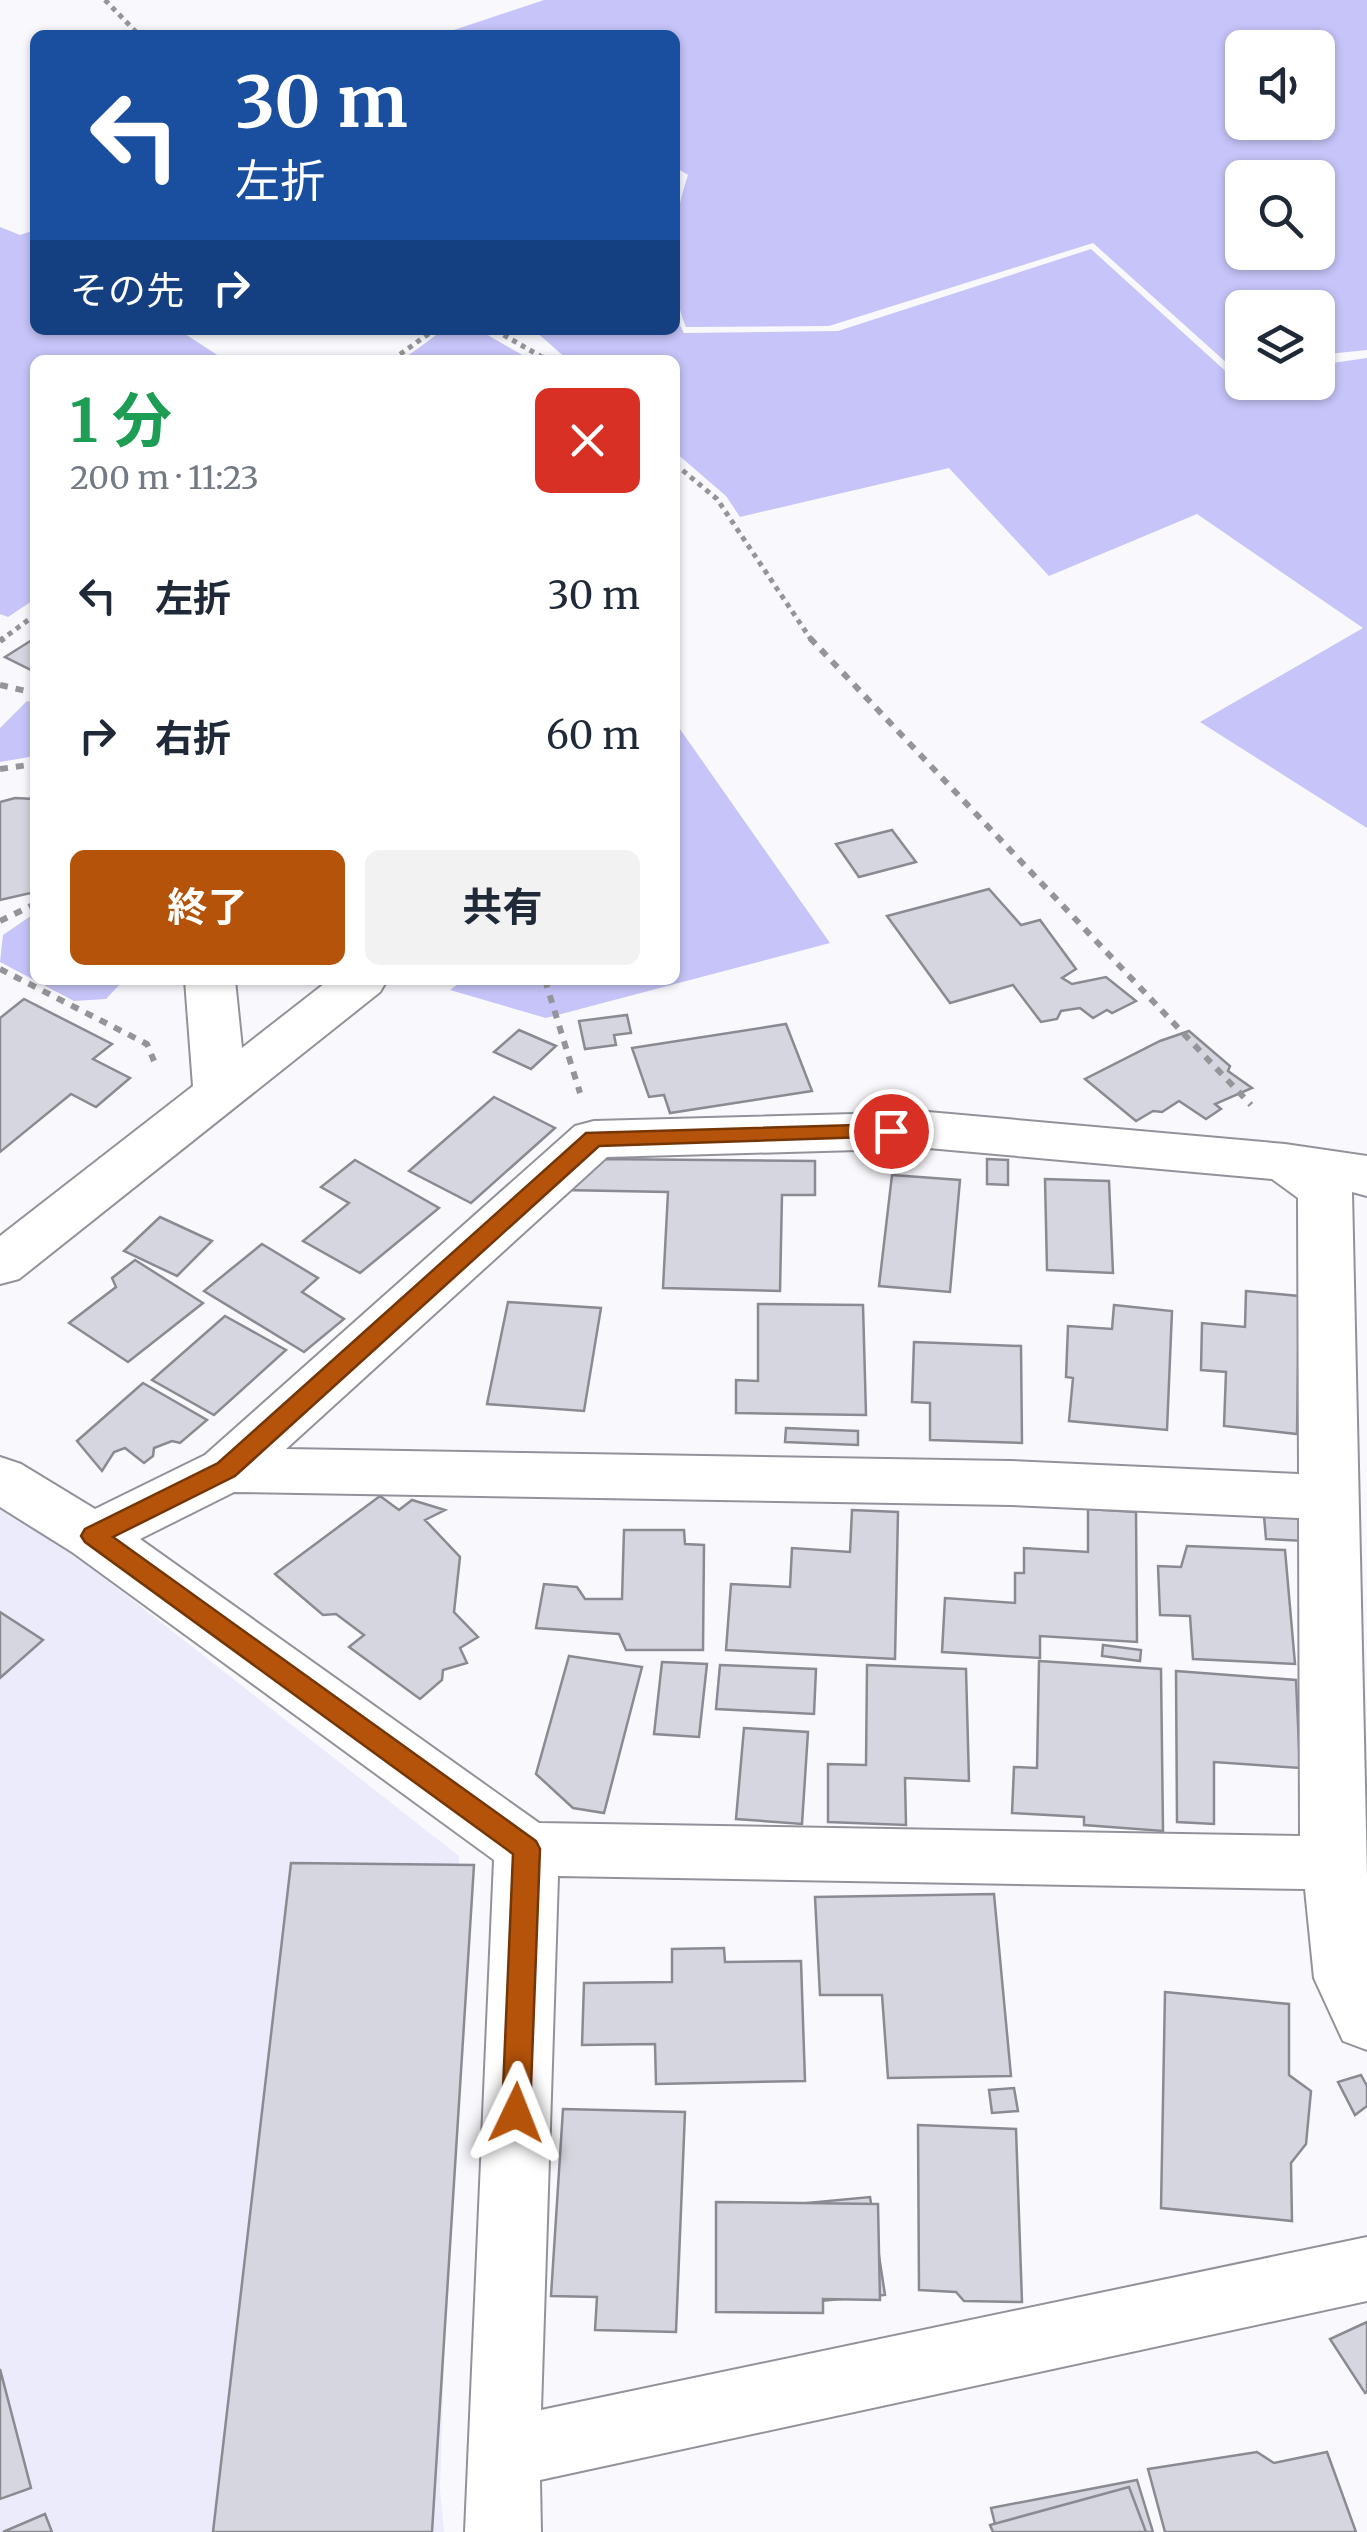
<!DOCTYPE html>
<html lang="ja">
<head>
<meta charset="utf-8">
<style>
	body { margin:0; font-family:Merriweather,"Noto Sans JP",serif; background:#f2f2f3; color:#1f2937; height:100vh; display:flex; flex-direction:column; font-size:38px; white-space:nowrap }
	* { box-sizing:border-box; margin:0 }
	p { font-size:32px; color:#747a83 }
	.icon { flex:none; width:55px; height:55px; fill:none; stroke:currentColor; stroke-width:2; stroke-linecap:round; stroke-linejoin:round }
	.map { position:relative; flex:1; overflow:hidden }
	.panel { position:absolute; left:30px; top:355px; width:650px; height:630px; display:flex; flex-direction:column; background:#fff; border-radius:15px; box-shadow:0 2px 8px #0004 }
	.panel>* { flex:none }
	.banner { position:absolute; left:30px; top:30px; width:650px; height:305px; border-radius:15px; box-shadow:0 2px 8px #0004; background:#1a4fa0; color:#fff; overflow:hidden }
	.controls { position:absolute; left:1225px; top:30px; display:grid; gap:20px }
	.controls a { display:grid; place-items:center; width:110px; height:110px; border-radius:15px; background:#fff; box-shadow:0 2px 8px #0004; font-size:50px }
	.pin { position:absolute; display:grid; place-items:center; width:85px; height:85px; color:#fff; margin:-42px; border:5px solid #fff; border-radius:50%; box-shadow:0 2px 10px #0007 }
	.me { position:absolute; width:110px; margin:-55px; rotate:2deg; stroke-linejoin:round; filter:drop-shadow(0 0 8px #0008) }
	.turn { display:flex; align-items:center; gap:35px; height:210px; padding:0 40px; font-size:45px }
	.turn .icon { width:130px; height:130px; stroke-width:2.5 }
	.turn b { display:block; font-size:70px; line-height:85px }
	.then { display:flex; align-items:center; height:95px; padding:0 40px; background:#0003; gap:20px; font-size:38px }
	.round { display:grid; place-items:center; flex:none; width:105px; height:105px; border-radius:15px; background:#f2f2f3 }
	.summary { display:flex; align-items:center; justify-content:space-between; height:170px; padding:0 40px }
	h1 { font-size:60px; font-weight:700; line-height:75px; color:#1e9e55 }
	.cta { display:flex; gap:20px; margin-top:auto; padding:20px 40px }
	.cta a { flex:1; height:115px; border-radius:15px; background:#b45309; color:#fff; font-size:40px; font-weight:700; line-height:115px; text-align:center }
	.cta a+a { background:#f2f2f3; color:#1f2937 }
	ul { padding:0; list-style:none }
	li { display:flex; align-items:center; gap:30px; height:140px; padding:0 40px }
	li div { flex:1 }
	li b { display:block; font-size:38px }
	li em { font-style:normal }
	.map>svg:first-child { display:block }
	.built { fill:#ebebfc }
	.green { fill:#c6c4f8; fill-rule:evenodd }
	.building { fill:#d6d6e0; stroke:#8a8a93; stroke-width:2.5 }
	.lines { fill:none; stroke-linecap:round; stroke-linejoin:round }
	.minor-casing { stroke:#92929b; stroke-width:4 }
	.path-far1 { stroke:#959599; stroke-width:5; stroke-dasharray:5 5; stroke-linecap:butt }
	.path { stroke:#959599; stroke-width:6; stroke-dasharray:8 8; stroke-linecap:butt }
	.minor { fill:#fff; fill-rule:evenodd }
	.route { fill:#b45309; stroke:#753606; stroke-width:2.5 }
</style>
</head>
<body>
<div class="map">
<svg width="1367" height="2532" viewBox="0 0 1367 2532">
	<rect width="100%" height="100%" fill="#f9f9fd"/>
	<path class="built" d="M0 1496 459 1856 440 2490 444 2532H0Z"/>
	<g class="green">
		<path d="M544 0H1367V350L1318 355V308H1242V363L1228 364 1093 243 829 326 686 327C666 280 672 222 688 175L675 167V35H439ZM1242 48H1318V122H1242ZM1242 178H1318V252H1242Z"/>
		<path d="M0 227 20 235 35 230V330H179L225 360H35V599L8 617 0 614Z"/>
		<path d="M1091 249 1232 377 1242 376V382H1318V365L1367 358V828L1200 722 1363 628 1197 514 1049 576 949 468 740 517 726 496 675 452V360H568L534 330H675V316L684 333 838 331Z"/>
		<path d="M443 330H479L531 360H402Z"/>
		<path d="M27 701 35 703V756L0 762V728Z"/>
		<path d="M675 722 830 943 546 1018 450 990 463 980H675Z"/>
		<path d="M35 913V980H124L106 999 74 1001 0 962 3 935Z"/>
	</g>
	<g class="building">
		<path d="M35 638V672L5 657Z"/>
		<path d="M15 798 35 799V892L0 900V802Z"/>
		<path d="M892 830 916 862 859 877 836 844Z"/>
		<path d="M989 889 1021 925 1040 920 1076 969 1062 978 1072 984 1106 977 1136 1001 1112 1013 1107 1010 1093 1018 1080 1008 1061 1011 1057 1019 1041 1022 1013 985 950 1003 887 916Z"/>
		<path d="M24 999 112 1044 93 1059 130 1078 96 1107 71 1094 0 1152V1018Z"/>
		<path d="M627 1015 631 1033 614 1035 616 1045 585 1049 579 1021Z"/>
		<path d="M786 1024 812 1091 670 1113 664 1095 649 1097 632 1048Z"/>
		<path d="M519 1030 556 1046 531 1069 494 1052Z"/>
		<path d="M1189 1031 1230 1066 1228 1071 1252 1088 1215 1104 1221 1109 1206 1119 1179 1101 1162 1112 1153 1111 1136 1121 1085 1079 1160 1041Z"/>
		<path d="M494 1097 555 1128 471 1203 409 1171Z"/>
		<path d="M597 1159 815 1161V1195H782L780 1291 663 1288 668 1192 564 1190Z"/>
		<path d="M987 1159 1008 1160V1185L987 1184Z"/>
		<path d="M355 1160 439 1208 360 1273 303 1241 349 1203 321 1187Z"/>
		<path d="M892 1175 960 1180 950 1292 879 1286Z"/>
		<path d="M1045 1179 1109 1181 1113 1273 1047 1270Z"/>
		<path d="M160 1217 212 1241 177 1276 124 1251Z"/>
		<path d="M262 1244 318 1278 302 1292 344 1319 304 1352 204 1291Z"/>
		<path d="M135 1260 203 1303 128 1362 69 1323 116 1287 112 1278Z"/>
		<path d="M1246 1291 1299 1296 1297 1434 1224 1426 1226 1372 1201 1370 1202 1323 1245 1327Z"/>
		<path d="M508 1302 601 1308 584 1411 487 1404Z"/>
		<path d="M758 1304 863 1305 866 1415 736 1413V1380L758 1381Z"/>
		<path d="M1114 1305 1172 1311 1167 1430 1069 1421 1073 1378 1066 1377 1068 1326 1112 1329Z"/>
		<path d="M225 1316 286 1350 214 1415 152 1380Z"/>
		<path d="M914 1342 1021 1346 1022 1443 930 1440V1403L912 1402Z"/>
		<path d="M143 1383 207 1420 180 1443 172 1441 154 1448 153 1456 144 1463 125 1448 114 1452 102 1471 77 1441Z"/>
		<path d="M786 1428 858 1431V1445L785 1442Z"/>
		<path d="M380 1496 399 1510 412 1500 445 1510 425 1520 460 1557 454 1612 478 1637 460 1648 467 1663 443 1670 442 1680 420 1699 349 1647 364 1635 336 1614 323 1615 275 1574Z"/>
		<path d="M1088 1509 1136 1512 1137 1642 1040 1636V1658L942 1652 945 1598 1015 1603V1573H1024V1548L1088 1552Z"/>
		<path d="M852 1510 898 1512 895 1659 726 1650 731 1584 790 1587 792 1548 850 1552Z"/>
		<path d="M1264 1516 1305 1519 1306 1541 1266 1539Z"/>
		<path d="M624 1530H684L685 1544 704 1545 703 1650H626L619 1634 536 1628 544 1584 577 1587 585 1599H622Z"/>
		<path d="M1187 1546 1285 1550 1295 1664 1193 1659 1190 1616 1160 1615 1158 1566 1181 1567Z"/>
		<path d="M0 1612 43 1640 0 1678Z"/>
		<path d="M1103 1645 1141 1650 1140 1661 1102 1656Z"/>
		<path d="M569 1656 642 1667 604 1813 573 1808 536 1774Z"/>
		<path d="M1039 1661 1161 1669 1163 1831 1084 1825V1817L1012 1813 1014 1767 1037 1768Z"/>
		<path d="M662 1662 707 1664 699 1737 654 1734Z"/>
		<path d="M720 1665 816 1669 814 1714 716 1709Z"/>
		<path d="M867 1665 966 1669 969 1781 905 1778 906 1825 828 1822V1764L866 1765Z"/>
		<path d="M1176 1671 1296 1680 1300 1768 1214 1762V1824L1177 1822Z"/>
		<path d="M744 1728 808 1732 802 1824 736 1819Z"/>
		<path d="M291 1863 474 1865 432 2532H213Z"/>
		<path d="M994 1894 1011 2076 888 2078 882 1995H820L815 1897Z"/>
		<path d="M724 1948 725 1962 801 1961 805 2081 656 2084 655 2044 582 2045 584 1983 672 1982V1949Z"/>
		<path d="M1165 1992 1289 2004V2075L1311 2091 1306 2144 1291 2163 1292 2221 1161 2208Z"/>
		<path d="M1361 2075 1367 2086V2106L1355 2115 1338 2082Z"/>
		<path d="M1014 2088 1018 2111 992 2113 989 2090Z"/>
		<path d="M563 2109 685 2112 676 2332 595 2330 597 2297 551 2296Z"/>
		<path d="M918 2125 1016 2129 1022 2302 964 2301 956 2292 919 2290Z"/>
		<path d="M870 2197 885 2295 736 2309 724 2211Z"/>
		<path d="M716 2202 878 2204 880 2300 823 2299V2313L716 2312Z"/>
		<path d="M1367 2322V2392L1365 2393 1330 2339Z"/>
		<path d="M0 2369 31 2488 0 2499Z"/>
		<path d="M1257 2452 1274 2463 1327 2452 1356 2532H1165L1148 2469Z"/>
		<path d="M1137 2480 1153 2532H997L991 2508Z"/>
		<path d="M1129 2487 1146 2532H993L990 2525Z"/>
		<path d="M45 2514 52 2532H3Z"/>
	</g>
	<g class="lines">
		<g class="minor-casing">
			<g id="minor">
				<path d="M185 980H235L242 1048 329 980H387L380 992 19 1279 0 1284V1236L193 1086Z"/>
				<path d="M928 1112 1285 1144 1367 1156V1196L1352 1192 1367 1876V2050L1343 2041 1314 1978 1305 1889 558 1876 541 2410 1367 2237V2301L540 2480 541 2532H465L494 1860 72 1552 0 1507V1457L21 1464 95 1509 205 1455 575 1126 594 1121ZM928 1148 1272 1179 1298 1198 1299 1474 1011 1461 286 1449 607 1157ZM234 1492 1011 1505 1299 1518 1300 1836 539 1823 140 1539Z"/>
			</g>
		</g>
		<g class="path-far1">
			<path d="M105 0 139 35"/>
			<path d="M495 330 547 360"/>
			<path d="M392 360 434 330"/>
			<path d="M675 464 717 499 812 641"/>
			<path d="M0 641 35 615"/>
		</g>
		<g class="path">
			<path d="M810 638 1251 1105"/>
			<path d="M0 641 4 638"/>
			<path d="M0 685 35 693"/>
			<path d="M0 769 35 764"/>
			<path d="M0 921 35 904"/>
			<path d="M0 969 147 1044 154 1061"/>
			<path d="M545 980 580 1093"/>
		</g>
		<use href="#minor" class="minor"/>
	</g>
	<path class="route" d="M891 1124 899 1126 902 1131 899 1136 599 1146 235 1476 113 1537 536 1841 540 1849 530 2113 526 2122 516 2126 506 2122 502 2113 513 1854 85 1542 81 1536 85 1529 218 1463 586 1133Z"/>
</svg>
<div class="controls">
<a><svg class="icon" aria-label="sound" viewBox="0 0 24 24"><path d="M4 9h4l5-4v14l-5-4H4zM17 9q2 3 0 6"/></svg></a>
<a><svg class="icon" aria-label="search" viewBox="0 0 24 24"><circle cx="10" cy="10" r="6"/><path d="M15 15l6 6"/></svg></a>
<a><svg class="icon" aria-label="layers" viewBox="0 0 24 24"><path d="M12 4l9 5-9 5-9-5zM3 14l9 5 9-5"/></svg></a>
</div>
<div class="pin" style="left:891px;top:1131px;background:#d93025"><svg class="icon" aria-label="arrive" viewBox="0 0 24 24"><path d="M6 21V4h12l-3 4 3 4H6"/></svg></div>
<svg class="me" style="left:516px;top:2113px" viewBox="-20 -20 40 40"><path d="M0-17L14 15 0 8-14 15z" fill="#b45309" stroke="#fff" stroke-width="4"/></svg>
<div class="banner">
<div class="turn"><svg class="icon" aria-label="left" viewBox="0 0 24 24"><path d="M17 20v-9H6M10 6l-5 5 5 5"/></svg><div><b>30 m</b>左折</div></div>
<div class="then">その先<svg class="icon" aria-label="right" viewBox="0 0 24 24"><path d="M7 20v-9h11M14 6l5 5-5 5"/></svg></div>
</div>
<section class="panel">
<div class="summary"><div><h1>1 分</h1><p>200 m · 11:23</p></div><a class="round" style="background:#d93025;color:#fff"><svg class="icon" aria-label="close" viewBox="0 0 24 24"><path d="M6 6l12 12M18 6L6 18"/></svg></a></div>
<ul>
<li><svg class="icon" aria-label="left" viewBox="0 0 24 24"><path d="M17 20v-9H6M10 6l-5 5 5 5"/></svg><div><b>左折</b></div><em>30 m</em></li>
<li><svg class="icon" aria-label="right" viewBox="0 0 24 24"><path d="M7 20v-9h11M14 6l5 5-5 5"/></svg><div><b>右折</b></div><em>60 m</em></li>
</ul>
<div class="cta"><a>終了</a><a>共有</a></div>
</section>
</div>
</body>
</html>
